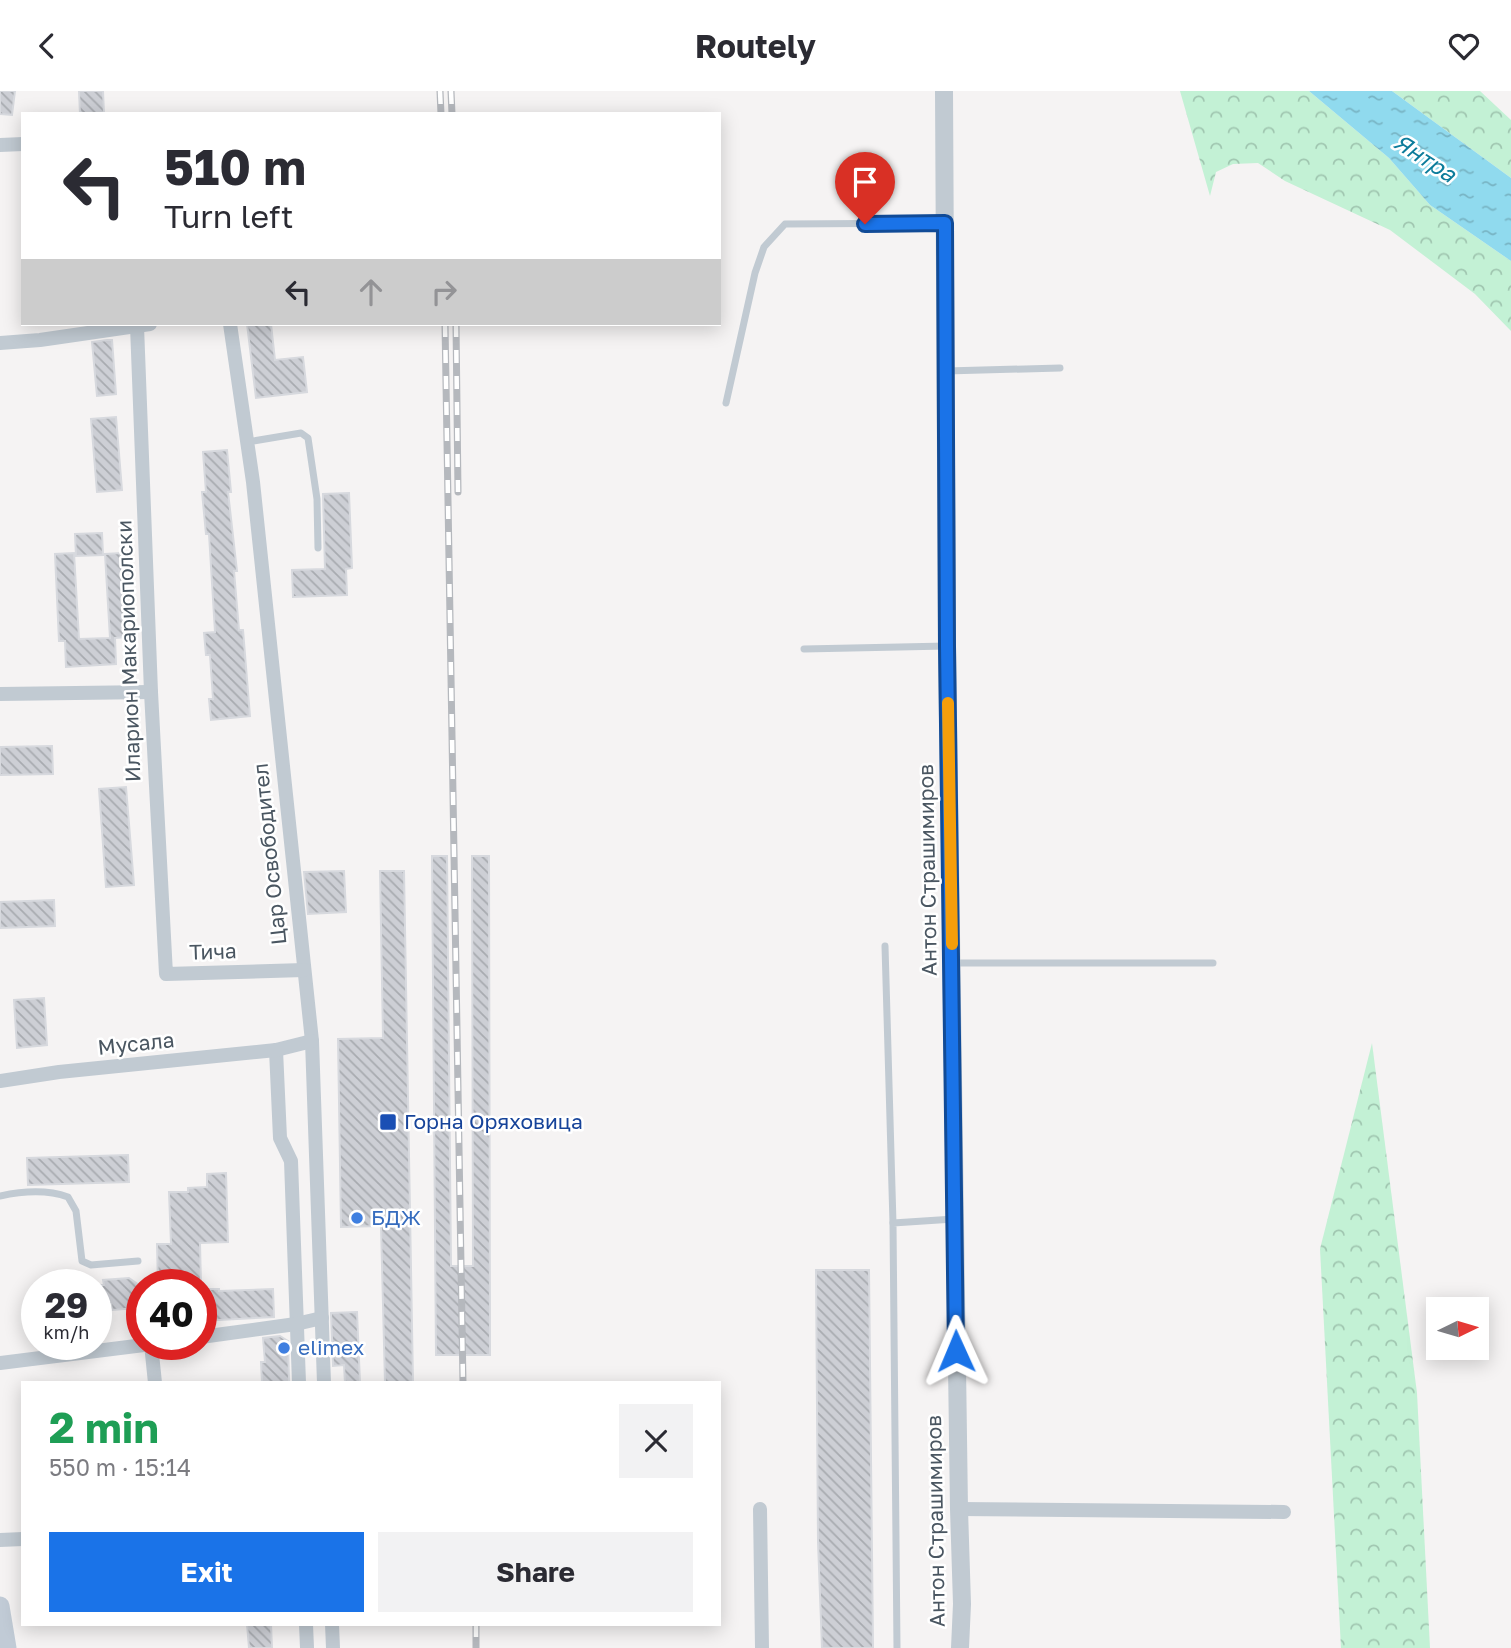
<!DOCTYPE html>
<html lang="en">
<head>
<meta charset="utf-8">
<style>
	body { margin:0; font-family:"Golos Text",sans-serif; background:#f2f2f3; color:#2b2b33; height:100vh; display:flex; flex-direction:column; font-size:26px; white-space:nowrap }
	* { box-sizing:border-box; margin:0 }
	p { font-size:23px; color:#7c7c81 }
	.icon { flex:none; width:38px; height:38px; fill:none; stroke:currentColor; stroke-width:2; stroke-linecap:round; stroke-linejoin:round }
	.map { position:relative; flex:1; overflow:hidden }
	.details { position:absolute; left:21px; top:1290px; width:700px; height:245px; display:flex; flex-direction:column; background:#fff; border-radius:0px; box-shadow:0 4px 18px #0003 }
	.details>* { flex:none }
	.guide { position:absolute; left:21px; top:21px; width:700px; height:214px; border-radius:0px; box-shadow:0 4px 18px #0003; background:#fff; color:#2b2b33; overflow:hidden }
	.needle { width:46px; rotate:85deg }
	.fabs { position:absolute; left:1426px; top:1206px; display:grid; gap:14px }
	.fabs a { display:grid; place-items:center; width:63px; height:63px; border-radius:0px; background:#fff; box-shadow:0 4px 18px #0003; font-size:35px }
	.speed { position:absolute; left:21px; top:1178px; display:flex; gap:14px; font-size:35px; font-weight:700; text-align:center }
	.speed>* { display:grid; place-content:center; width:91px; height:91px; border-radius:50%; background:#fff; box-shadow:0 4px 18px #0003; line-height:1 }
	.speed small { font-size:18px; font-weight:400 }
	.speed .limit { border:10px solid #d22; background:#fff; color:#111 }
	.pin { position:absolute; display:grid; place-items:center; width:60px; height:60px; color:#fff; margin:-72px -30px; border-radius:50% 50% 50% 0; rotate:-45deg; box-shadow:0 0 7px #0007 }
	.pin .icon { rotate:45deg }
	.me { position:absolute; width:77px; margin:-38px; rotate:359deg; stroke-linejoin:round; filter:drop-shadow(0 0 5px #0008) }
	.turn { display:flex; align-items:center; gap:24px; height:147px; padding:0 28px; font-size:32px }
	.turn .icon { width:91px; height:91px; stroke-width:2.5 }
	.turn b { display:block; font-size:49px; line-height:60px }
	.lanes { display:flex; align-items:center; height:66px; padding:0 28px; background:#0003; justify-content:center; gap:35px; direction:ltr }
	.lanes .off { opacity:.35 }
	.round { display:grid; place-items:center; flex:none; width:74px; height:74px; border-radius:0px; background:#f2f2f3 }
	.head { display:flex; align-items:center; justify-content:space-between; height:119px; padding:0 28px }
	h1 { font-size:42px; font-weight:700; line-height:52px; color:#1e9e55 }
	.button { display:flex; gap:14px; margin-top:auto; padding:14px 28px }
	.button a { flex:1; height:80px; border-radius:0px; background:#1a73e8; color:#fff; font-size:28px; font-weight:700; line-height:80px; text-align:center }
	.button a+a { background:#f2f2f3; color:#2b2b33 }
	header { display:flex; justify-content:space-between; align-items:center; height:91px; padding:0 28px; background:#fff; font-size:32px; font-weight:700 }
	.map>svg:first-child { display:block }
	.forest { fill:url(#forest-crowns) }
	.water { fill:url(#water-ripples) }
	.building { fill:url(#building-back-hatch); stroke:#d7d9de; stroke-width:2 }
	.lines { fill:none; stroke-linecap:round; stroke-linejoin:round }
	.service { stroke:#c1cad2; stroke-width:7 }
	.minor { stroke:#c1cad2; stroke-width:14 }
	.tertiary { stroke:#c1cad2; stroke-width:18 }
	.secondary { stroke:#c1cbd6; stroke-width:19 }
	.rail-casing { stroke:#b5b8bd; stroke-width:7 }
	.rail { stroke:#fff; stroke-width:4.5; stroke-dasharray:13; stroke-linecap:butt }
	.route-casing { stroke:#114b97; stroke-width:18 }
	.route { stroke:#1a73e8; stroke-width:12 }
	.slow { stroke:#f59e0b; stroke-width:12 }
	.transit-dot { fill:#1a4fb4; stroke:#fff; stroke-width:2.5 }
	.shop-dot { fill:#3f7fe0; stroke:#fff; stroke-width:2.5 }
	.labels { text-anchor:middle; stroke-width:5; stroke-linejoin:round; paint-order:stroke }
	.street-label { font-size:21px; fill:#4a5661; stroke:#fff }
	.transit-label { font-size:21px; fill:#164399; stroke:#fff; text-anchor:start }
	.shop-label { font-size:21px; fill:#366cbe; stroke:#fff; text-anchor:start }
	.water-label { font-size:23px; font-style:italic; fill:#0c7c9b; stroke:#fff }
</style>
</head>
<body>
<header><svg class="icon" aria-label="back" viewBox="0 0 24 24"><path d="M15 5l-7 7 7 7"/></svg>Routely<svg class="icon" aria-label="heart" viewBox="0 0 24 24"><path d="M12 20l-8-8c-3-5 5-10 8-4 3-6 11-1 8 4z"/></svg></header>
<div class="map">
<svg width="1511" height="1557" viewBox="0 0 1511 1557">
	<defs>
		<pattern id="forest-crowns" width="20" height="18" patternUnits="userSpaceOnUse" patternTransform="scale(1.75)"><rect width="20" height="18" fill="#c3f1d5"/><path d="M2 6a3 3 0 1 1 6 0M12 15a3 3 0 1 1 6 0" fill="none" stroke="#a0c6b0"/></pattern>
		<pattern id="water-ripples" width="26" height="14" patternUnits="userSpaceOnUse" patternTransform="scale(1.75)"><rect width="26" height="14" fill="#90daee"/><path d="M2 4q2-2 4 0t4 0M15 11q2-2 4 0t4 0" fill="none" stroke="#78b4c4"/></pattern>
		<pattern id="building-back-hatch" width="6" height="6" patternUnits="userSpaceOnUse" patternTransform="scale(1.75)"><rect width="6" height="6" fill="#cdcfd5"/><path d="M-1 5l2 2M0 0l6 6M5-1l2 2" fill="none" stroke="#a8abb0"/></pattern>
	</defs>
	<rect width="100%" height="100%" fill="#f5f3f3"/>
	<g class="forest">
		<path d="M1180 0H1309L1389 67 1430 114 1511 170V240L1475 203 1390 139 1285 90 1258 72 1233 73 1216 81 1210 105Z"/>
		<path d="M1392 0H1480L1511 29V87Z"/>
		<path d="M1372 952 1417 1302 1430 1557H1341L1320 1158Z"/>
	</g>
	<path class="water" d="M1309 0H1392L1511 87V170L1430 114 1389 67Z"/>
	<g class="building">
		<path d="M0 0H15L12 24 0 23Z"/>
		<path d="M79 0H103L104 23H80Z"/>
		<path d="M247 233H271L275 269 303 266 307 301 256 307Z"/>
		<path d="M107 249H112L116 303 97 305 92 251Z"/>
		<path d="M116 326 122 399 97 401 91 328Z"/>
		<path d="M227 359 231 401H228L237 480H234L239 539H243L250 625 211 629 209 608H213L210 564H206L204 542 215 541 209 443H206L202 401H206L203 361Z"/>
		<path d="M349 402 352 477 346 478 347 504 293 506 292 479 325 478 323 403Z"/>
		<path d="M102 442 103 464 76 465 75 443Z"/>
		<path d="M74 462 79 548 110 547 105 463 122 462 126 546 115 547 116 573 66 576 65 550H59L55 463Z"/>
		<path d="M52 655 53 683 0 684V656Z"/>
		<path d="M126 696 134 794 106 796 99 698Z"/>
		<path d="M432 765H447L451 1175H473L472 765H489L490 1264H436Z"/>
		<path d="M344 780 346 821 308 823 304 781Z"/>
		<path d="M380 780H404L413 1292H385L381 1135 341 1136 338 948 383 947Z"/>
		<path d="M54 809 55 835 0 837V811Z"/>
		<path d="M44 907 47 954 17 957 14 909Z"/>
		<path d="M128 1064 129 1091 28 1094 27 1067Z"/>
		<path d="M226 1082 228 1151 200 1152 201 1194H158L157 1153H171L169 1101H188V1097L207 1096V1083Z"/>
		<path d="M816 1179H869L873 1557H822L818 1451Z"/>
		<path d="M129 1187 142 1196V1204L137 1205 138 1217 112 1219 111 1213 96 1214V1194H104L103 1189Z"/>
		<path d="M201 1198H219V1200L273 1198 274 1226 201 1230Z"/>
		<path d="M357 1221 360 1292H345L344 1274 333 1275 331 1222Z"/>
		<path d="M280 1245 288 1250 289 1291 262 1292 261 1271H265L263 1247Z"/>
		<path d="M247 1533H271L272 1557H249Z"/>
	</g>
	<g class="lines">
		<g class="service">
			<path d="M946 280 1060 277"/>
			<path d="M726 312 755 182 764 156 785 133 944 132"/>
			<path d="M247 351 301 342 308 347 317 408 318 457"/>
			<path d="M804 558 947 555"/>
			<path d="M885 855 893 1132"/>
			<path d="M953 872H1213"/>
			<path d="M0 1105C23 1100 46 1098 68 1106L76 1120 82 1170 91 1174 138 1170"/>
			<path d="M897 1557 893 1132 954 1128"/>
		</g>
		<g class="minor">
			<path d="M0 54 23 53"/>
			<path d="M230 233 253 391 312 950 324 1292"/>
			<path d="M137 235 151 601 166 883 304 879"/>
			<path d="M0 252 40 249 150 233"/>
			<path d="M0 603 151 601"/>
			<path d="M276 959 280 1047 291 1070 299 1292"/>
			<path d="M0 990 59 981 276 959 312 950"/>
			<path d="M201 1246 296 1233 322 1227"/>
			<path d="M151 1253 155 1292"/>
			<path d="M0 1272 152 1253"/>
			<path d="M760 1418 762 1557"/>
			<path d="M959 1418 1284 1421"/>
			<path d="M0 1449 23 1448"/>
			<path d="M306 1533 307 1557"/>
			<path d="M332 1533 333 1557"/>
		</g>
		<path class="tertiary" d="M944 0 947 555 959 1418 962 1513 960 1557"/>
		<path class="secondary" d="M0 1515 7 1557"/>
		<g class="rail-casing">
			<g id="rail">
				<path d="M440 0 441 23"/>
				<path d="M451 0 452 23"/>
				<path d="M445 233 463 1292"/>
				<path d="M456 233 458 401"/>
				<path d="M476 1533V1557"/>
			</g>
		</g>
		<use href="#rail" class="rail"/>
	</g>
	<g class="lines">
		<g class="route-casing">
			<path id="route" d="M865 133 945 132 947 555 956 1260"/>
		</g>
		<use href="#route" class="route"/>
		<path class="slow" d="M948 612 952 853"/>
	</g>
	<rect class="transit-dot" x="379" y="1022" width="18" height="18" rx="3.5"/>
	<g class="shop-dot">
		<circle cx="357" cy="1127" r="7"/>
		<circle cx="284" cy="1257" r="7"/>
	</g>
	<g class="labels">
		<g class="street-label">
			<text transform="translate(129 560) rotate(-92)" y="7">Иларион Макариополски</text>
			<text transform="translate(270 763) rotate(-96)" y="7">Цар Освободител</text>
			<text transform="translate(928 779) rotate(-91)" y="7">Антон Страшимиров</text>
			<text transform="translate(213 861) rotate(-2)" y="7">Тича</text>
			<text transform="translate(136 953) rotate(-6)" y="7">Мусала</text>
			<text transform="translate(936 1430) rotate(-91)" y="7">Антон Страшимиров</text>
		</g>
		<g class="transit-label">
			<text x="404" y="1038">Горна Оряховица</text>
		</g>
		<g class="shop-label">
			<text x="371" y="1134">БДЖ</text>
			<text x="298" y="1264">elimex</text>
		</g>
		<g class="water-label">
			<text transform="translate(1425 67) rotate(33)" y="8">Янтра</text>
		</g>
	</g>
</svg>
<div class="fabs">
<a><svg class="needle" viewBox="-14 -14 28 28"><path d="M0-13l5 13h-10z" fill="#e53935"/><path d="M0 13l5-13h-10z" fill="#7c7c81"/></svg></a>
</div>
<div class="speed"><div>29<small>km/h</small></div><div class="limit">40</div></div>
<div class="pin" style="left:865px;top:133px;background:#d93025"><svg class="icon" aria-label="arrive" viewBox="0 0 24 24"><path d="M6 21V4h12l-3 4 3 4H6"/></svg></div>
<svg class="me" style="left:956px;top:1260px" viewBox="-20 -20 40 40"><path d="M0-17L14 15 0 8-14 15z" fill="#1a73e8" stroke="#fff" stroke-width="4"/></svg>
<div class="guide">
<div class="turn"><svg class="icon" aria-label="left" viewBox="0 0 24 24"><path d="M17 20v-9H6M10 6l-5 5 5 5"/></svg><div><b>510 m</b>Turn left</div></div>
<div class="lanes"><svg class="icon" aria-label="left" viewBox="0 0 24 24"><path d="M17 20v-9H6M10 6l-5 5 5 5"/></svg><svg class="icon off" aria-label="ahead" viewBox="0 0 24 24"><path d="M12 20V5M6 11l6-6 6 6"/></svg><svg class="icon off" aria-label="right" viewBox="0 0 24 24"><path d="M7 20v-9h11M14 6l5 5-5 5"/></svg></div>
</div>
<section class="details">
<div class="head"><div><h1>2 min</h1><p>550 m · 15:14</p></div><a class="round"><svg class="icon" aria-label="close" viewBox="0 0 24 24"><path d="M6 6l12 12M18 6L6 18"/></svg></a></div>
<div class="button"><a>Exit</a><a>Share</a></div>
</section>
</div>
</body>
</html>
